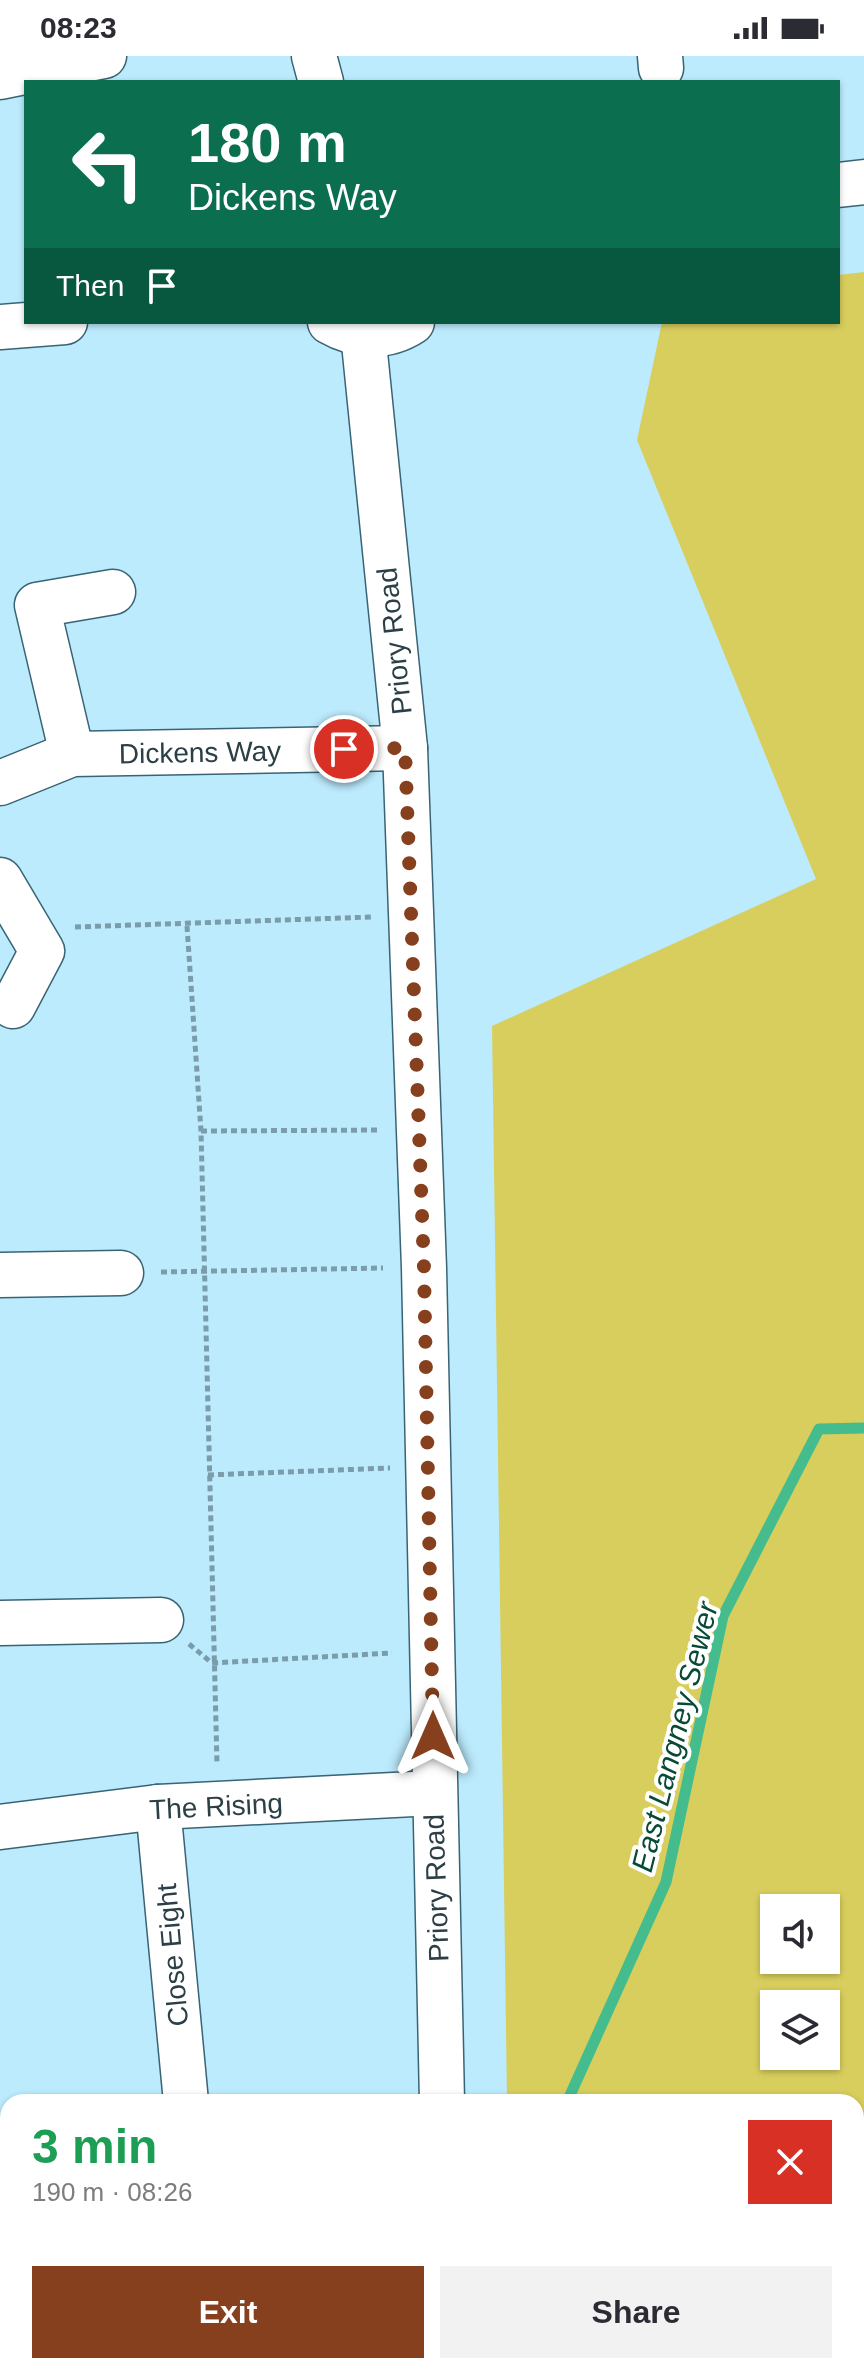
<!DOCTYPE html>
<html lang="en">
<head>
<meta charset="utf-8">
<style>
	body { margin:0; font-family:Helvetica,sans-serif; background:#f2f2f3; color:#2b2b33; height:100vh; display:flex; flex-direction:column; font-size:30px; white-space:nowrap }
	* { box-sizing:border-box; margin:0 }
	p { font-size:26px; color:#7c7c81 }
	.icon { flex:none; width:44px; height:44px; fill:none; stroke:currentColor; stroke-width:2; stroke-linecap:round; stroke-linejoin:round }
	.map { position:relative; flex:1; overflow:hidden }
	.side { position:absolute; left:0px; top:2038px; width:864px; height:280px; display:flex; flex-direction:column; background:#fff; border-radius:24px 24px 0 0; box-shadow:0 2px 6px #0004 }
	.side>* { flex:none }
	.hud { position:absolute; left:24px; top:24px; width:816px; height:244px; border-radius:0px; box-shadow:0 2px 6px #0004; background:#0b6e4f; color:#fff; overflow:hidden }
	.tools { position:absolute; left:760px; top:1838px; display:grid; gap:16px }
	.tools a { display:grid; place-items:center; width:80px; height:80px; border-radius:0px; background:#fff; box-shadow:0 2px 6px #0004; font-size:40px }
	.pin { position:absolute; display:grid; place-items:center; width:68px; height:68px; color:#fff; margin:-34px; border:4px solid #fff; border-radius:50%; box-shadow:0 2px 8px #0007 }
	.me { position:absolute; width:88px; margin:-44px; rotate:0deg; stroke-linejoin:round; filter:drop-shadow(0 0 6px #0008) }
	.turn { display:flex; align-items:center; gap:28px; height:168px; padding:0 32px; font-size:36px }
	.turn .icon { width:104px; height:104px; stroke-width:2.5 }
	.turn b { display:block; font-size:56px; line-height:68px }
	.then { display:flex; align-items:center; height:76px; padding:0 32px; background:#0003; gap:16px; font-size:30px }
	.round { display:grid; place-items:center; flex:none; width:84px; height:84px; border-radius:0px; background:#f2f2f3 }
	.headline { display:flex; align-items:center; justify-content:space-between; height:136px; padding:0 32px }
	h1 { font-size:48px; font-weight:600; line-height:60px; color:#1e9e55 }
	.button { display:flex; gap:16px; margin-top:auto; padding:16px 32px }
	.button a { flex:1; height:92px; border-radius:0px; background:#87401e; color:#fff; font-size:32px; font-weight:600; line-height:92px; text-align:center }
	.button a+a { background:#f2f2f3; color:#2b2b33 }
	.status { display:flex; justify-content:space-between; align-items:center; height:56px; padding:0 40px; background:#fff; direction:ltr }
	.status svg { height:22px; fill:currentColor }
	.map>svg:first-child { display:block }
	.green { fill:#d8ce5d; fill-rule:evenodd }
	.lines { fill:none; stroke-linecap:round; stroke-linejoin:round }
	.stream { stroke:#45bc8e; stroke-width:11 }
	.minor-casing { stroke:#396474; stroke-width:47 }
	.tertiary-casing { stroke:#396474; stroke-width:47 }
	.secondary-casing { stroke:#396474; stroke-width:47 }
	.path { stroke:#7b9dab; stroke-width:5; stroke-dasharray:6 4; stroke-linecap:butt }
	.minor { stroke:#fff; stroke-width:44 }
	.tertiary { stroke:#fff; stroke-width:44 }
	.secondary { stroke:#fff; stroke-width:44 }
	.route { stroke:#87401e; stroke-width:14; stroke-dasharray:0 25.2 }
	.labels { text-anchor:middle; stroke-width:8; stroke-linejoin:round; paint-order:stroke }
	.street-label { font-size:28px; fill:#2c3f46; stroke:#fff }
	.water-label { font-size:30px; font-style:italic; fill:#074b34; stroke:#fff }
</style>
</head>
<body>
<div class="status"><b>08:23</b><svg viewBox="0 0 49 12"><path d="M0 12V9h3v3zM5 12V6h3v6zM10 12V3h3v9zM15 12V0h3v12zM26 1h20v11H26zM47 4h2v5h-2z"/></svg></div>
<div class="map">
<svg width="864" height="2318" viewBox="0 0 864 2318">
	<rect width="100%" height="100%" fill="#bcebfd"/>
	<g class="green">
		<path d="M864 216V2100L856 2113V2046H507L492 970 816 823 637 384 662 266H838V219ZM774 1852H826V1904H774ZM774 1948H826V2000H774Z"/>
		<path d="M510 2310H734L729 2318H539L510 2314Z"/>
	</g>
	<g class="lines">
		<g class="stream">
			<path d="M567 2046 666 1826 723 1560 819 1373 864 1372"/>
			<path d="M550 2318V2310"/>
		</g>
		<g class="minor-casing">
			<g id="minor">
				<path d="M660 0 661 12"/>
				<path d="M0 21 104 0"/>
				<path d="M72 698 37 549 113 536"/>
				<path d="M0 727 72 698 405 692"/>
				<path d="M0 824 42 895 13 950"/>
				<path d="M0 1219 121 1217"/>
				<path d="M0 1567 161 1564"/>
				<path d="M158 1751 186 2046"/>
				<path d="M0 1771 158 1751 433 1737"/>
				<path d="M198 2310 199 2318"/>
			</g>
		</g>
		<g class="tertiary-casing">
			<g id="tertiary">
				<path d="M314 0 321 26"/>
				<path d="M363 277 405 692 424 1212 442 2046"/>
				<path d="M443 2310V2318"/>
			</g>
		</g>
		<g class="secondary-casing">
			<g id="secondary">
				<path d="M838 129 864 126"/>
				<path d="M330 266C356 281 386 283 412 266"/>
				<path d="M0 271 65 266"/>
			</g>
		</g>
		<g class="path">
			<path d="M187 870 201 1075 217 1708"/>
			<path d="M75 871 372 861"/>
			<path d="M201 1075 380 1074"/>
			<path d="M161 1216 383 1212"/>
			<path d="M208 1419 390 1412"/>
			<path d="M189 1588 212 1607 392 1597"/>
		</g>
		<use href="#minor" class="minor"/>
		<use href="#tertiary" class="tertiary"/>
		<use href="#secondary" class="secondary"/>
	</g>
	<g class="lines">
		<path class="route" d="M344 693 405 692 424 1212 433 1680"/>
	</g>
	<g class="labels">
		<g class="street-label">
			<text transform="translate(394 585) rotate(-96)" y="10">Priory Road</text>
			<text transform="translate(200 696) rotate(-1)" y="10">Dickens Way</text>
			<text transform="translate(216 1750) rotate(-3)" y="10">The Rising</text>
			<text transform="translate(436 1832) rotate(-92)" y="10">Priory Road</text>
			<text transform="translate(172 1899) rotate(-95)" y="10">Close Eight</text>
		</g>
		<g class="water-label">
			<text transform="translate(675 1681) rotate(-76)" y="10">East Langney Sewer</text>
		</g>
	</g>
</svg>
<div class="tools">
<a><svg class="icon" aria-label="sound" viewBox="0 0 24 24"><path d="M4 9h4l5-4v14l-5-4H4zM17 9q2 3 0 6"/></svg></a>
<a><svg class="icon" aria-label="layers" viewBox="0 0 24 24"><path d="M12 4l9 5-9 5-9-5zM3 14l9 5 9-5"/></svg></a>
</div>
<div class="pin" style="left:344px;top:693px;background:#d93025"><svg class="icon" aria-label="arrive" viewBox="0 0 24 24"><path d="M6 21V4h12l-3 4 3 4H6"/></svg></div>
<svg class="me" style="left:433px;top:1680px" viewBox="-20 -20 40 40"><path d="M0-17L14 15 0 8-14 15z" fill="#87401e" stroke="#fff" stroke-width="4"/></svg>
<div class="hud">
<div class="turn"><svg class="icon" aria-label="left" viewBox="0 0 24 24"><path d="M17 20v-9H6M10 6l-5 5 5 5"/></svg><div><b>180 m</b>Dickens Way</div></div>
<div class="then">Then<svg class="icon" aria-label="arrive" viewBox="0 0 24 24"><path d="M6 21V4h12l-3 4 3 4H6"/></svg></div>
</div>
<section class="side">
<div class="headline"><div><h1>3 min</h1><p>190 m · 08:26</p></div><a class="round" style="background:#d93025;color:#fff"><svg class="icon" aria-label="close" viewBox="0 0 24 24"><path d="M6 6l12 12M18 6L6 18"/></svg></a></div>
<div class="button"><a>Exit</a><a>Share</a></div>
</section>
</div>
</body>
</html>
